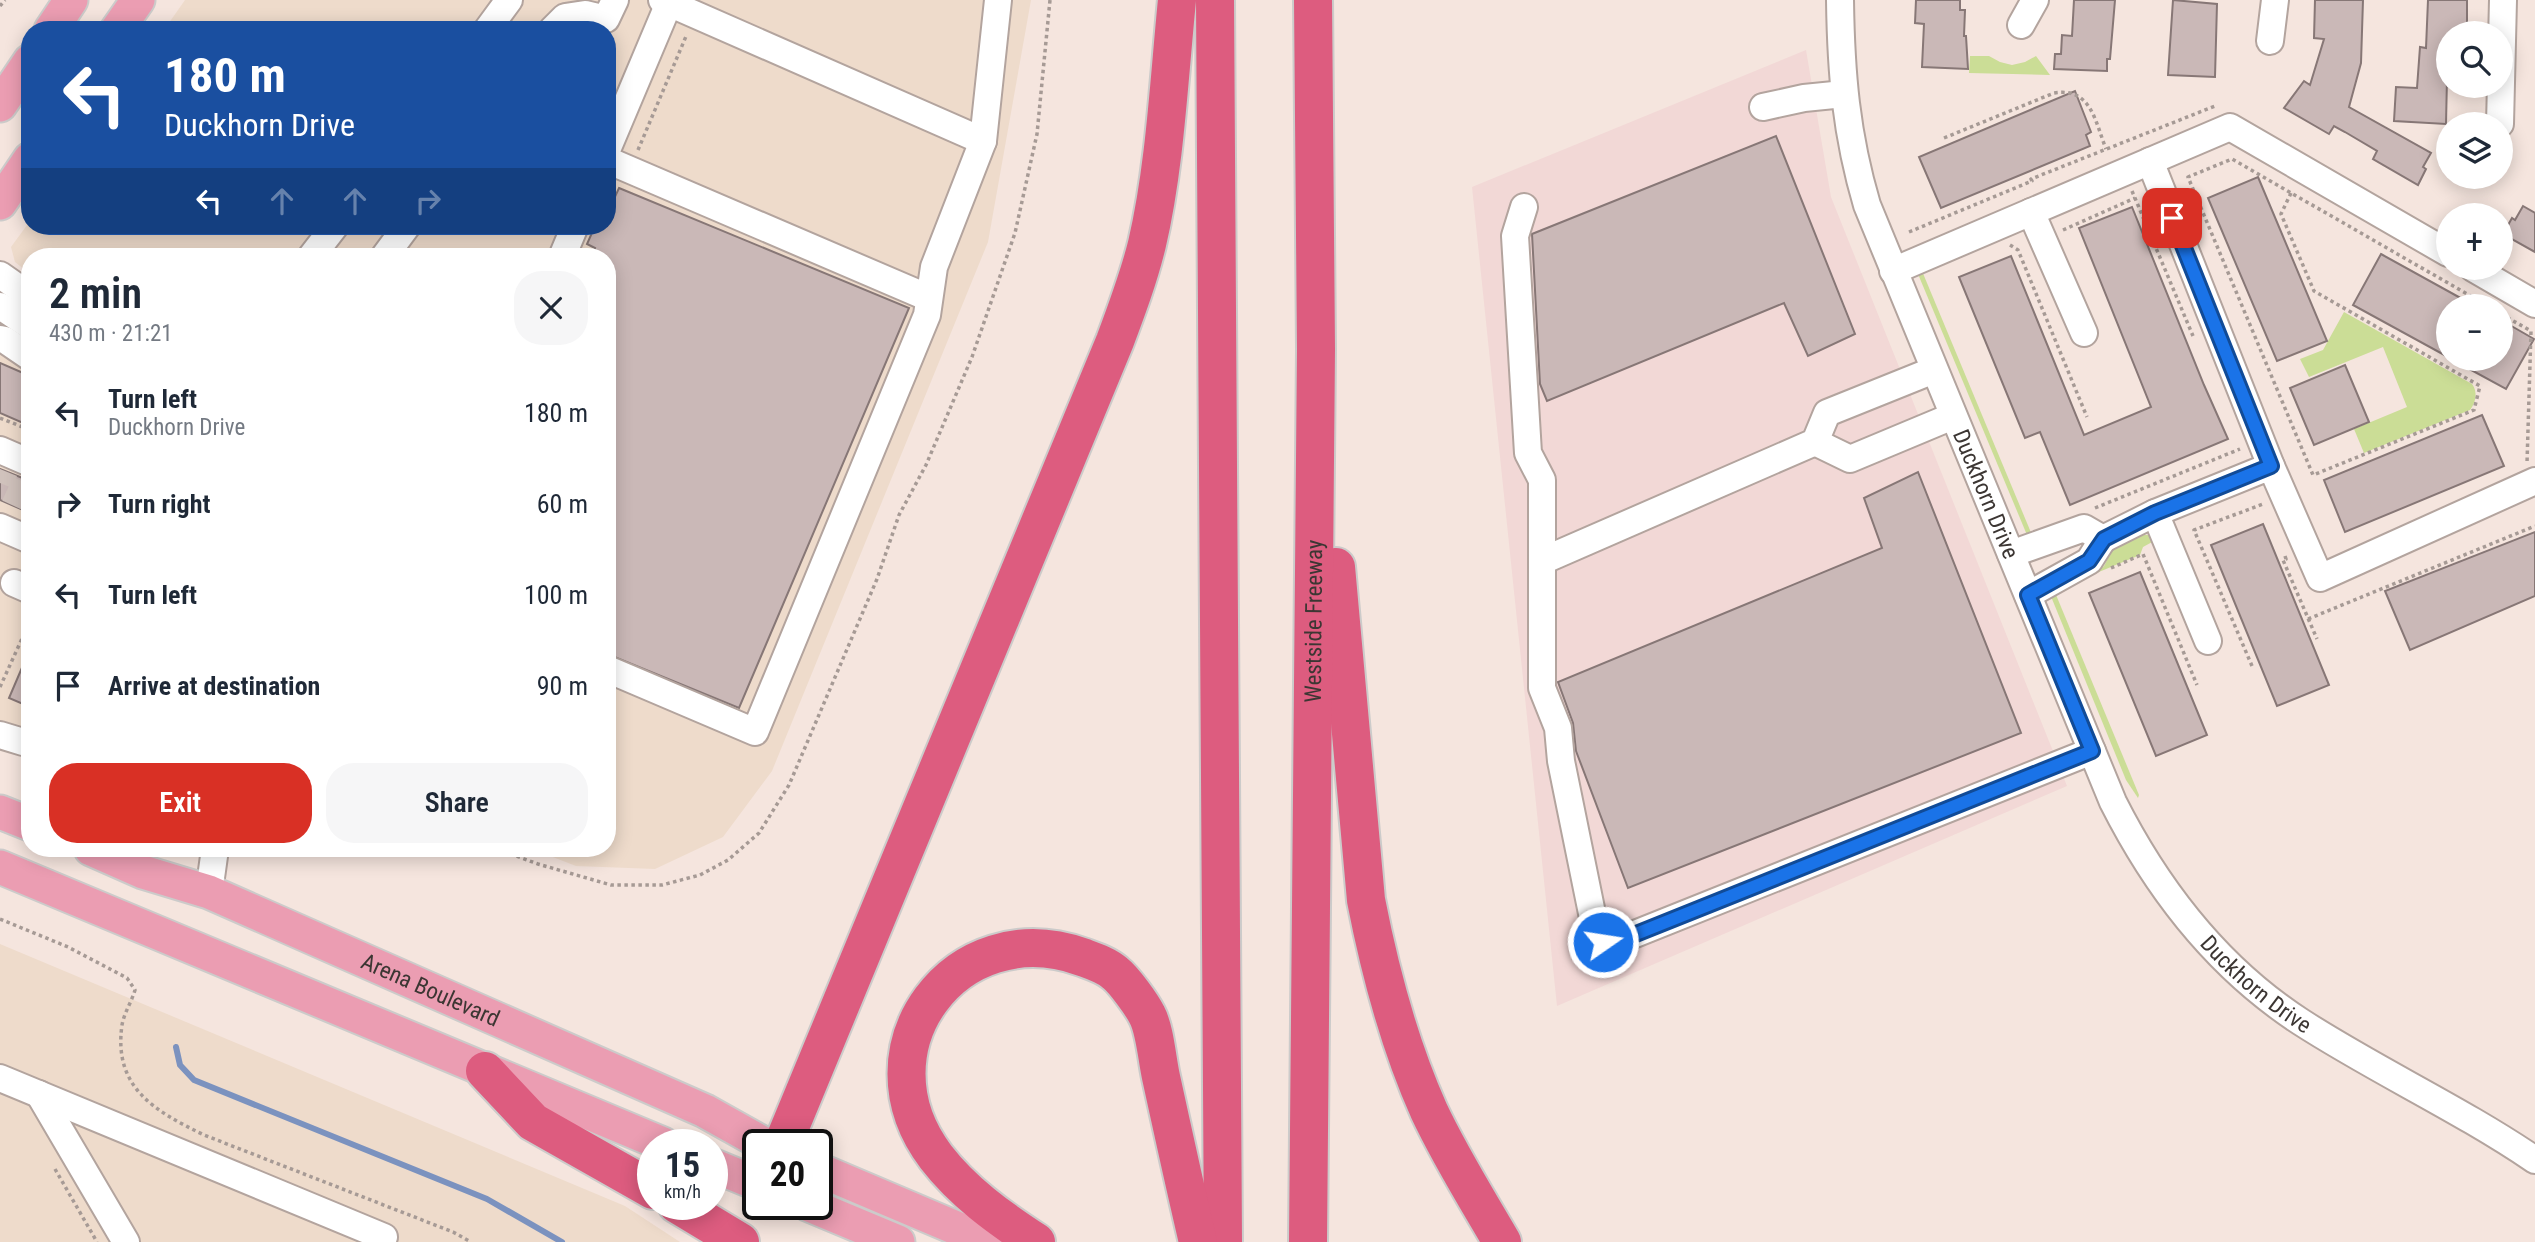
<!DOCTYPE html>
<html lang="en">
<head>
<meta charset="utf-8">
<style>
	body { margin:0; font-family:"Roboto Condensed",sans-serif; background:#f6f6f7; color:#1f2937; height:100vh; display:flex; flex-direction:column; font-size:26px; white-space:nowrap }
	* { box-sizing:border-box; margin:0 }
	p { font-size:23px; color:#747a83 }
	.icon { flex:none; width:38px; height:38px; fill:none; stroke:currentColor; stroke-width:2; stroke-linecap:round; stroke-linejoin:round }
	.map { position:relative; flex:1; overflow:hidden }
	.side { position:absolute; left:21px; top:248px; width:595px; height:609px; display:flex; flex-direction:column; background:#fff; border-radius:28px; box-shadow:0 4px 18px #0003 }
	.side>* { flex:none }
	.top-card { position:absolute; left:21px; top:21px; width:595px; height:214px; border-radius:28px; box-shadow:0 4px 18px #0003; background:#1a4fa0; color:#fff; overflow:hidden }
	.tools { position:absolute; left:2436px; top:21px; display:grid; gap:14px }
	.tools a { display:grid; place-items:center; width:77px; height:77px; border-radius:50%; background:#fff; box-shadow:0 4px 18px #0003; font-size:35px }
	.speed { position:absolute; left:637px; top:1129px; display:flex; gap:14px; font-size:35px; font-weight:700; text-align:center }
	.speed>* { display:grid; place-content:center; width:91px; height:91px; border-radius:50%; background:#fff; box-shadow:0 4px 18px #0003; line-height:1 }
	.speed small { font-size:18px; font-weight:400 }
	.speed .limit { border:4px solid #111; border-radius:10px; background:#fff; color:#111 }
	.pin { position:absolute; display:grid; place-items:center; width:60px; height:60px; color:#fff; margin:-30px; border-radius:14px; box-shadow:0 4px 10px #0006 }
	.me { position:absolute; width:77px; margin:-38px; rotate:77deg; stroke-linejoin:round; filter:drop-shadow(0 0 5px #0008) }
	.turn { display:flex; align-items:center; gap:24px; height:147px; padding:0 28px; font-size:32px }
	.turn .icon { width:91px; height:91px; stroke-width:2.5 }
	.turn b { display:block; font-size:49px; line-height:60px }
	.lanes { display:flex; align-items:center; height:66px; padding:0 28px; background:#0003; justify-content:center; gap:35px; direction:ltr }
	.lanes .off { opacity:.35 }
	.round { display:grid; place-items:center; flex:none; width:74px; height:74px; border-radius:28px; background:#f6f6f7 }
	.summary { display:flex; align-items:center; justify-content:space-between; height:119px; padding:0 28px }
	h1 { font-size:42px; font-weight:600; line-height:52px }
	.button { display:flex; gap:14px; margin-top:auto; padding:14px 28px }
	.button a { flex:1; height:80px; border-radius:28px; background:#d93025; color:#fff; font-size:28px; font-weight:600; line-height:80px; text-align:center }
	.button a+a { background:#f6f6f7; color:#1f2937 }
	ul { padding:0; list-style:none }
	li { display:flex; align-items:center; gap:21px; height:91px; padding:0 28px }
	li div { flex:1 }
	li b { display:block; font-size:26px }
	li em { font-style:normal }
	.map>svg:first-child { display:block }
	.commercial { fill:#eedbcb }
	.industrial { fill:#f2d8d6 }
	.green { fill:#cbdd96 }
	.lines { fill:none; stroke-linecap:round; stroke-linejoin:round }
	.stream { stroke:#7b92bf; stroke-width:6 }
	.building { fill:#cab8b7; stroke:#877776; stroke-width:2 }
	.minor-tunnel { stroke:#d0c2bc; stroke-width:26; stroke-dasharray:26 13; stroke-linecap:butt }
	.minor-casing { stroke:#b3a49e; stroke-width:30 }
	.major-casing { stroke:#cccbca; stroke-width:37 }
	.highway-casing { stroke:#cccbca; stroke-width:42 }
	.path { stroke:#a69a95; stroke-width:3.5; stroke-dasharray:3.5 3.5; stroke-linecap:butt }
	.minor { stroke:#fff; stroke-width:26 }
	.major { stroke:#eb9db2; stroke-width:33 }
	.highway { stroke:#dd5c7f; stroke-width:38 }
	.route-casing { stroke:#114b97; stroke-width:18 }
	.route { stroke:#1a73e8; stroke-width:12 }
	.labels { text-anchor:middle; stroke-width:5; stroke-linejoin:round; paint-order:stroke }
	.street-label { font-size:23px; fill:#3c3633; stroke:#f5e5de }
</style>
</head>
<body>
<div class="map">
<svg width="2535" height="1242" viewBox="0 0 2535 1242">
	<rect width="100%" height="100%" fill="#f5e5de"/>
	<g class="commercial">
		<path d="M185 0H1031L988 242 772 771 723 837 655 869 576 866 532 849H607V257H30V274L15 262 11 247 30 221V226H607V30H164Z"/>
		<path d="M0 323 30 341V754L0 743Z"/>
		<path d="M0 944 625 1206 680 1242H0Z"/>
	</g>
	<path class="industrial" d="M1806 50 1831 197 2067 786 1557 1006 1472 187Z"/>
	<g class="green">
		<path d="M1970 56H1989L2000 62 2012 65 2025 62 2036 56 2050 75 1969 73Z"/>
		<path d="M1922 271 2032 535H2027L1918 274Z"/>
		<path d="M2344 312 2472 384C2478 392 2476 402 2470 410L2364 453 2354 429 2407 407 2383 347 2309 377 2300 359 2323 350Z"/>
		<path d="M2144 535H2148L2154 541 2143 547 2140 555 2094 574 2104 566 2114 547Z"/>
		<path d="M2054 590 2139 795 2138 798 2126 780 2050 594Z"/>
	</g>
	<g class="lines">
		<path class="stream" d="M176 1047 180 1065 194 1080 487 1199 562 1242"/>
	</g>
	<g class="building">
		<path d="M1916 0H1960V10H1965L1964 36H1966L1968 69 1922 67 1924 24 1915 23Z"/>
		<path d="M2074 0H2115L2110 59H2107V71L2054 69 2055 54H2061L2062 35 2072 36Z"/>
		<path d="M2173 0 2217 4 2215 77 2168 75Z"/>
		<path d="M2315 0H2363L2361 63 2349 107 2431 153 2423 167 2426 169 2418 185 2373 159 2377 151 2345 132 2334 126 2329 134 2284 108 2304 81 2310 85 2324 39 2314 38Z"/>
		<path d="M2428 0H2467V33H2448L2446 124 2394 121 2396 87 2417 88 2420 47 2426 48Z"/>
		<path d="M2075 91 2091 132 2086 135 2090 146 1941 208 1919 157Z"/>
		<path d="M1776 136 1855 334 1808 356 1784 303 1547 401 1540 384 1532 234Z"/>
		<path d="M2258 177 2327 341 2277 361 2208 198Z"/>
		<path d="M619 188 909 308 739 708 607 654V257H591L595 248 587 244 595 226H607V214Z"/>
		<path d="M2523 206 2535 213V252L2503 234 2512 218 2515 220Z"/>
		<path d="M2132 207 2204 385 2228 439 2070 505 2040 432 2025 438 1959 277 2011 256 2084 435 2151 407 2079 228Z"/>
		<path d="M2381 254 2475 306H2448V357L2353 305Z"/>
		<path d="M2501 320 2534 339 2506 389 2451 359H2501Z"/>
		<path d="M0 363 30 376V426L0 413Z"/>
		<path d="M2345 365 2369 422 2314 445 2290 388Z"/>
		<path d="M2482 415 2504 466 2345 532 2324 480Z"/>
		<path d="M0 469 30 481V513L0 500Z"/>
		<path d="M1918 472 2021 733 1628 888 1576 751 1573 723 1558 682 1882 548 1864 498Z"/>
		<path d="M2263 524 2329 685 2277 706 2211 545Z"/>
		<path d="M2535 532V596L2410 650 2385 591Z"/>
		<path d="M2140 572 2207 735 2156 756 2089 593Z"/>
		<path d="M30 649V690L23 704 9 698Z"/>
	</g>
	<g class="lines">
		<g class="minor-tunnel">
			<path d="M0 483 5 471"/>
			<path d="M14 506 26 480"/>
		</g>
		<g class="minor-casing">
			<g id="minor">
				<path id="s1" d="M1840 0C1841 73 1846 134 1867 205L2113 802C2157 889 2218 968 2301 1022 2377 1071 2460 1109 2535 1160"/>
				<path d="M2021 25 2035 0"/>
				<path d="M487 30 509 0"/>
				<path d="M552 30 565 17 585 14 606 19 615 0"/>
				<path d="M2270 41 2275 0"/>
				<path d="M1763 107 1804 98 1844 94"/>
				<path d="M2500 124 2503 0"/>
				<path d="M983 141 998 0"/>
				<path d="M607 150 669 3"/>
				<path d="M607 160 929 298"/>
				<path d="M2150 161 2271 466"/>
				<path d="M1524 207 1515 236 1528 453 1542 480V688L1558 728 1561 761 1596 933 1603 942 1610 944 2092 751"/>
				<path d="M2031 212 2084 333"/>
				<path d="M311 257 335 226"/>
				<path d="M384 257 407 226"/>
				<path d="M562 257 575 226"/>
				<path d="M2473 268 2535 304"/>
				<path d="M1893 271 2230 127 2448 253"/>
				<path d="M0 275 30 296"/>
				<path d="M0 306 30 326"/>
				<path d="M0 339 5 340 30 357"/>
				<path d="M1815 442 1850 459 1953 416"/>
				<path d="M0 450 30 463"/>
				<path d="M2155 513 2208 641"/>
				<path d="M0 527 30 540"/>
				<path d="M2103 539 2155 513 2271 466 2320 578 2535 481"/>
				<path d="M2011 554 2084 528 2103 539 2089 561 2028 595"/>
				<path d="M1542 561 1815 442 1827 413 1934 370"/>
				<path d="M14 583 30 590"/>
				<path d="M607 669 755 732 927 315 934 267 983 141 662 0"/>
				<path d="M0 735 23 742 30 738"/>
				<path d="M209 892 215 849"/>
				<path d="M0 1078 384 1237 376 1242"/>
				<path d="M39 1094 126 1242"/>
			</g>
		</g>
		<g class="major-casing">
			<g id="major">
				<path d="M51 30 71 0"/>
				<path d="M117 30 138 0"/>
				<path d="M0 105 30 61"/>
				<path d="M0 203 30 159"/>
				<path d="M0 812 30 824"/>
				<path id="s2" d="M91 849 143 872 209 892 705 1111 764 1144"/>
				<path d="M0 867 663 1144"/>
				<path d="M712 1165 758 1184"/>
				<path d="M817 1169 989 1242"/>
				<path d="M807 1204 898 1242"/>
			</g>
		</g>
		<g class="highway-casing">
			<g id="highway">
				<path d="M1215 0 1223 1242"/>
				<path d="M1336 567 1366 900C1380 972 1399 1044 1429 1111 1450 1156 1477 1199 1502 1242"/>
				<path d="M485 1071 533 1122 653 1190"/>
				<path d="M783 1144 1115 341C1127 309 1139 277 1147 244 1165 167 1169 80 1177 0"/>
				<path d="M677 1204 740 1242"/>
				<path d="M1036 1242C999 1218 963 1192 936 1157 854 1049 956 912 1082 957 1093 961 1106 965 1115 973 1124 980 1142 1005 1147 1015 1155 1030 1157 1059 1161 1077 1173 1132 1185 1187 1198 1242"/>
				<path id="s3" d="M1308 1242 1316 349 1313 0"/>
			</g>
		</g>
		<g class="path">
			<path d="M0 6 5 0"/>
			<path d="M1944 138 2054 93C2091 87 2095 121 2106 149"/>
			<path d="M638 150 687 34"/>
			<path d="M2132 191 2193 336"/>
			<path d="M2291 193 2281 214 2314 291 2480 386 2474 410 2313 475 2188 177 2232 159 2488 306"/>
			<path d="M607 205 615 187"/>
			<path d="M2063 230 2135 198"/>
			<path d="M1909 232 2032 181 2031 179 2215 106"/>
			<path d="M2010 245 2018 250 2087 417"/>
			<path d="M2501 314 2531 331 2527 463"/>
			<path d="M0 418 30 430"/>
			<path d="M2095 508 2240 449"/>
			<path d="M2285 556 2286 559 2283 560 2317 639"/>
			<path d="M2111 568 2143 554 2197 685"/>
			<path d="M2308 619 2535 526"/>
			<path d="M2252 666 2194 530 2263 504"/>
			<path d="M0 687 30 621"/>
			<path d="M497 849 538 864 611 885H662L700 875 728 860 759 833 789 785 877 579 899 515 926 465 972 357 1015 233 1037 134 1050 0"/>
			<path d="M0 919 68 947 127 978 135 990C132 1001 124 1013 122 1025 113 1088 155 1111 204 1135L453 1232 471 1242"/>
			<path d="M55 1169 97 1242"/>
		</g>
		<use href="#minor" class="minor"/>
		<use href="#major" class="major"/>
		<use href="#highway" class="highway"/>
	</g>
	<g class="lines">
		<g class="route-casing">
			<path id="route" d="M1603 942 1611 944 2092 751 2028 595 2089 561 2104 539 2155 513 2271 466 2172 218"/>
		</g>
		<use href="#route" class="route"/>
	</g>
	<g class="labels">
		<g class="street-label">
			<text dy="8" stroke="none"><textPath href="#s1" startOffset="520">Duckhorn Drive</textPath></text>
			<text dy="8" stroke="none"><textPath href="#s3" startOffset="621">Westside Freeway</textPath></text>
			<text dy="8" stroke="none"><textPath href="#s1" startOffset="1087">Duckhorn Drive</textPath></text>
			<text dy="8" stroke="none"><textPath href="#s2" startOffset="368">Arena Boulevard</textPath></text>
		</g>
	</g>
</svg>
<div class="tools">
<a><svg class="icon" aria-label="search" viewBox="0 0 24 24"><circle cx="10" cy="10" r="6"/><path d="M15 15l6 6"/></svg></a>
<a><svg class="icon" aria-label="layers" viewBox="0 0 24 24"><path d="M12 4l9 5-9 5-9-5zM3 14l9 5 9-5"/></svg></a>
<a>+</a>
<a>−</a>
</div>
<div class="speed"><div>15<small>km/h</small></div><div class="limit">20</div></div>
<div class="pin" style="left:2172px;top:218px;background:#d93025"><svg class="icon" aria-label="arrive" viewBox="0 0 24 24"><path d="M6 21V4h12l-3 4 3 4H6"/></svg></div>
<svg class="me" style="left:1603px;top:942px" viewBox="-20 -20 40 40"><circle r="17" fill="#1a73e8" stroke="#fff" stroke-width="3"/><path d="M0-11L8 9 0 5-8 9z" fill="#fff"/></svg>
<div class="top-card">
<div class="turn"><svg class="icon" aria-label="left" viewBox="0 0 24 24"><path d="M17 20v-9H6M10 6l-5 5 5 5"/></svg><div><b>180 m</b>Duckhorn Drive</div></div>
<div class="lanes"><svg class="icon" aria-label="left" viewBox="0 0 24 24"><path d="M17 20v-9H6M10 6l-5 5 5 5"/></svg><svg class="icon off" aria-label="ahead" viewBox="0 0 24 24"><path d="M12 20V5M6 11l6-6 6 6"/></svg><svg class="icon off" aria-label="ahead" viewBox="0 0 24 24"><path d="M12 20V5M6 11l6-6 6 6"/></svg><svg class="icon off" aria-label="right" viewBox="0 0 24 24"><path d="M7 20v-9h11M14 6l5 5-5 5"/></svg></div>
</div>
<section class="side">
<div class="summary"><div><h1>2 min</h1><p>430 m · 21:21</p></div><a class="round"><svg class="icon" aria-label="close" viewBox="0 0 24 24"><path d="M6 6l12 12M18 6L6 18"/></svg></a></div>
<ul>
<li><svg class="icon" aria-label="left" viewBox="0 0 24 24"><path d="M17 20v-9H6M10 6l-5 5 5 5"/></svg><div><b>Turn left</b><p>Duckhorn Drive</p></div><em>180 m</em></li>
<li><svg class="icon" aria-label="right" viewBox="0 0 24 24"><path d="M7 20v-9h11M14 6l5 5-5 5"/></svg><div><b>Turn right</b></div><em>60 m</em></li>
<li><svg class="icon" aria-label="left" viewBox="0 0 24 24"><path d="M17 20v-9H6M10 6l-5 5 5 5"/></svg><div><b>Turn left</b></div><em>100 m</em></li>
<li><svg class="icon" aria-label="arrive" viewBox="0 0 24 24"><path d="M6 21V4h12l-3 4 3 4H6"/></svg><div><b>Arrive at destination</b></div><em>90 m</em></li>
</ul>
<div class="button"><a>Exit</a><a>Share</a></div>
</section>
</div>
</body>
</html>
